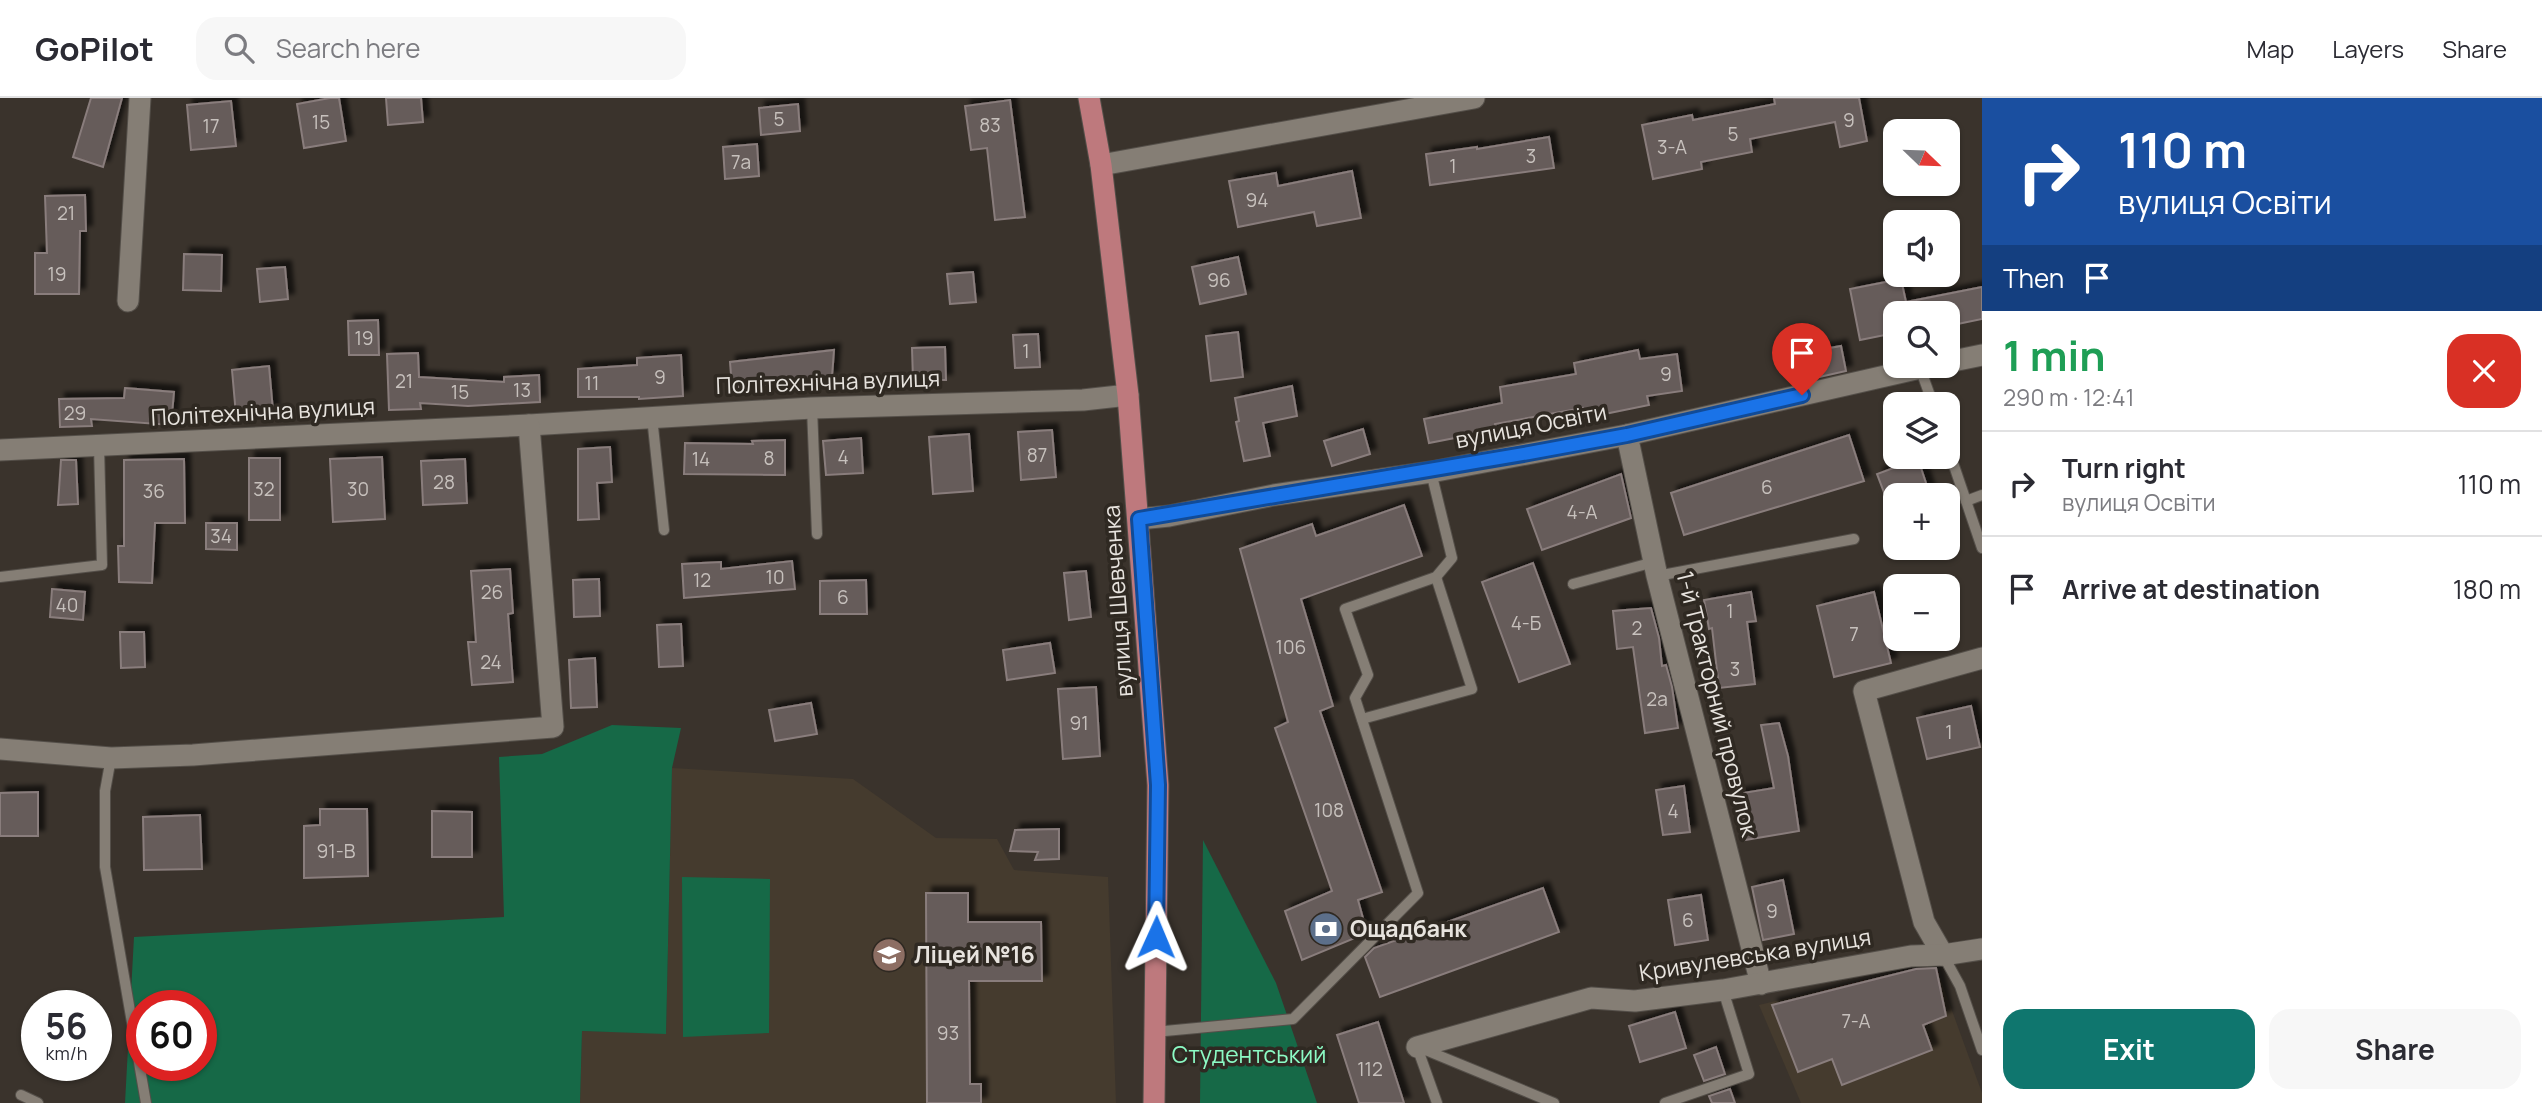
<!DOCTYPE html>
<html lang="en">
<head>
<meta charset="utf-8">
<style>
	body { margin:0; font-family:Manrope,sans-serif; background:#f7f7f7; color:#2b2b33; height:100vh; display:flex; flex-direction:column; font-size:26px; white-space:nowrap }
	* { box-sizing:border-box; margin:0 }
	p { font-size:23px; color:#7c7c81 }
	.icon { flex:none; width:38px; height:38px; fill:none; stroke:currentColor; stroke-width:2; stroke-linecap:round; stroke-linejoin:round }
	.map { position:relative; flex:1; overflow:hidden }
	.drawer { display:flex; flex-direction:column; background:#fff; width:560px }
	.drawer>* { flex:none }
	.guide { background:#1a4fa0; color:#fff; overflow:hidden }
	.needle { width:46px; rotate:113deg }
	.buttons { position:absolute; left:1883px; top:21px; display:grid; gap:14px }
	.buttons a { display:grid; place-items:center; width:77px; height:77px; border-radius:14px; background:#fff; box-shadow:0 2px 5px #0004; font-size:35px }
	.speed { position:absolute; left:21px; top:892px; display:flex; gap:14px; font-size:35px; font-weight:700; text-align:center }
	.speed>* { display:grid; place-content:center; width:91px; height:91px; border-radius:50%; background:#fff; box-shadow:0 2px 5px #0004; line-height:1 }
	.speed small { font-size:18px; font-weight:400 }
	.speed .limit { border:10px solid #d22; background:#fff; color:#111 }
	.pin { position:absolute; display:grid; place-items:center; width:60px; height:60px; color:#fff; margin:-72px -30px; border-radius:50% 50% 50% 0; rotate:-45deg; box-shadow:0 0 7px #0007 }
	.pin .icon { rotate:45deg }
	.me { position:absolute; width:77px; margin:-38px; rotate:1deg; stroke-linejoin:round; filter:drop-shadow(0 0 5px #0008) }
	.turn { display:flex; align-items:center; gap:24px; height:147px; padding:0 21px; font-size:32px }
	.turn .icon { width:91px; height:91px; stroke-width:2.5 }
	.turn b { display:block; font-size:49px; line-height:60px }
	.then { display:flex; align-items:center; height:66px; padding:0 21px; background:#0003; gap:14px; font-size:26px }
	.round { display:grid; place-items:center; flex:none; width:74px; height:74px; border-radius:21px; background:#f7f7f7 }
	.head { display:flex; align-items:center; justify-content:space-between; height:119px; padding:0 21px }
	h1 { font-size:42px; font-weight:700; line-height:52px; color:#1e9e55 }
	.primary-button { display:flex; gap:14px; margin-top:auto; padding:14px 21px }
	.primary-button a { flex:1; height:80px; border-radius:21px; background:#0f766e; color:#fff; font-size:28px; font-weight:700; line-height:80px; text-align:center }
	.primary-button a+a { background:#f7f7f7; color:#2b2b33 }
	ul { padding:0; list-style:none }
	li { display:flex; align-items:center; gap:21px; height:105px; padding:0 21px; border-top:2px solid #e1e1e2 }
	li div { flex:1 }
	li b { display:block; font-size:26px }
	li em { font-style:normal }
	header { display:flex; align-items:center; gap:42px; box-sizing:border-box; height:98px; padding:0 35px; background:#fff; border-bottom:2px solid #e1e1e2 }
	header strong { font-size:33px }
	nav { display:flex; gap:38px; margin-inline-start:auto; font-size:24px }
	.search { width:490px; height:63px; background:#f7f7f7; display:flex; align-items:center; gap:18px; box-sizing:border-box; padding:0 24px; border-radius:21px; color:#7c7c81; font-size:26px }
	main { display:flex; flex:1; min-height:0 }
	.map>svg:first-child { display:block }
	.built { fill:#453b2e }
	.green { fill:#166947; fill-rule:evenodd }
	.building { fill:#665b5a; stroke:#897d7c; stroke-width:2; filter:url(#shadow) }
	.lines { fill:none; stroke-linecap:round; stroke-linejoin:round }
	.lane-casing { stroke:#544f49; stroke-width:12 }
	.street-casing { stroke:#544f49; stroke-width:23 }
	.primary-casing { stroke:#544f49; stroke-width:23 }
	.lane { stroke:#857e75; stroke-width:10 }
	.street { stroke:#857e75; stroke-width:21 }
	.primary { stroke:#be797d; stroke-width:21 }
	.route-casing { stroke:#114b97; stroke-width:18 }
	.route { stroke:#1a73e8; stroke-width:12 }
	.labels { text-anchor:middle; stroke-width:7; stroke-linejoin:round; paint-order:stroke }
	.number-label { font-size:19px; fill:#c7c1bd }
	.street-label { font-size:23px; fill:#e7e3de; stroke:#2f2922 }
	.poi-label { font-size:23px; font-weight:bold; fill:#e7e3de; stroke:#2f2922; text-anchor:start }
	.park-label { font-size:23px; fill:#8cfbc5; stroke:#2f2922 }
</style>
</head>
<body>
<header>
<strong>GoPilot</strong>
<div class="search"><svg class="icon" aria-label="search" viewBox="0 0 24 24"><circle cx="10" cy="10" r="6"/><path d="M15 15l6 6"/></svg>Search here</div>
<nav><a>Map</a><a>Layers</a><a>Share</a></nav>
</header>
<main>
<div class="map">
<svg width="1982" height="1005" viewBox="0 0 1982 1005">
	<defs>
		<filter id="shadow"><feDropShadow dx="6" dy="-6" stdDeviation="2" flood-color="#0009"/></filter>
	</defs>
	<rect width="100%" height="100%" fill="#3a332c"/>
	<g class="built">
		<path d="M672 670 853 681 936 740 997 741 1014 772 1108 779 1116 1005H580L582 933 666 935Z"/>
		<path d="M1935 866 1982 995V1005H1801L1759 907Z"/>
	</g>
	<g class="green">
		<path d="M612 627 681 630 672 670 666 936 582 933 580 1005H125L134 839 504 819 499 659 542 656ZM142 908H201V968H142Z"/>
		<path d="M1203 742 1276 885 1317 1005H1200Z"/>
		<path d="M682 779 770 781 769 935 683 939Z"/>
	</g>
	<g class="building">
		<path d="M91 0H122L103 69 73 59Z"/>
		<path d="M330 0H339L346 43 304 50 297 6Z"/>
		<path d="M386 0H421L423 24 388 27Z"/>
		<path d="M1774 0H1859L1867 43 1840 49 1835 24 1750 41 1752 54 1701 64 1702 71 1653 81 1642 27 1692 17 1693 22 1775 6Z"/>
		<path d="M1010 2 1025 119 995 122 987 50 971 52 965 8Z"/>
		<path d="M231 3 236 48 191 52 187 7Z"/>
		<path d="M798 6 800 33 761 37 759 10Z"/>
		<path d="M1549 39 1554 70 1430 87 1426 56 1477 49V51Z"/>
		<path d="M757 46 759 78 725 81 723 49Z"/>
		<path d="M1352 73 1361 120 1317 128 1314 114 1238 129 1229 83 1276 75 1278 88Z"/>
		<path d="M85 97 86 133H80L79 196H35V155H47L45 98Z"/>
		<path d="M184 156 222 157 221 193 183 192Z"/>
		<path d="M1238 159 1246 196 1200 206 1192 169Z"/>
		<path d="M285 169 288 201 260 204 257 171Z"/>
		<path d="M973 174 976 204 950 206 947 176Z"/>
		<path d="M1901 181 1906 204 1982 189V221L1948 228V215H1895V235L1860 242 1850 191Z"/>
		<path d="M378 222 379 257H349L348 223Z"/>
		<path d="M1238 234 1243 279 1211 283 1206 238Z"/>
		<path d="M1038 236 1040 269 1015 270 1013 237Z"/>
		<path d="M1841 248 1846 273 1797 284 1791 257Z"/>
		<path d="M945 249 946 282H913L912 250Z"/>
		<path d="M834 252 832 279 732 290 730 264Z"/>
		<path d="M1638 252 1640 261 1677 256 1682 293 1647 298 1649 307 1585 320 1583 310 1495 326 1496 332 1429 345 1424 321 1502 305 1500 289 1576 276 1574 265Z"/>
		<path d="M418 255 419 279 504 284V279L539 277 540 304 468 308 420 305 421 311 389 312 387 256Z"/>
		<path d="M681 257 683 298 639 301V299H578V271L637 267V260Z"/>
		<path d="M269 268 273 313 236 317 232 272Z"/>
		<path d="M1292 288 1297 318 1263 325 1270 358 1244 363 1236 324 1239 323 1235 300Z"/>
		<path d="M125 290 174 294 171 327 91 321 92 328 60 329 59 301 124 300Z"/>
		<path d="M1363 331 1370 356 1332 368 1324 343Z"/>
		<path d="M1052 332 1056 379 1021 382 1018 334Z"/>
		<path d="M969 336 973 393 933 396 929 339Z"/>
		<path d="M1849 337 1864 383 1684 437 1671 395Z"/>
		<path d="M861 340 863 375 826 377 823 343Z"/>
		<path d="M785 342V377L684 376 685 345 753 346 752 343Z"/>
		<path d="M610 349 612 384 597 385 599 421 578 422V351Z"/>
		<path d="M382 359 385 421 333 424 330 361Z"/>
		<rect x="249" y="360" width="31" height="62"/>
		<path d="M184 361 185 425H155L152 485 119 484 118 448H124V362Z"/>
		<path d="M465 361 467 405 423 407 421 363Z"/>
		<path d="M1918 361 1930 397H1885L1877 376Z"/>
		<path d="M61 362H76L78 406 58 407Z"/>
		<path d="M1621 376 1631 420 1542 452 1527 411Z"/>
		<path d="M1404 407 1422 458 1301 501 1333 608 1320 613 1382 794 1358 802 1367 835 1302 862 1285 813 1332 793 1275 630 1288 624 1240 451 1312 426 1316 438Z"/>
		<path d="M206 425H237V452L206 451Z"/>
		<path d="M792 463 795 491 684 500 682 466 721 464V471Z"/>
		<path d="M1533 465 1570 566 1519 584 1482 484Z"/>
		<path d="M510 471 513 515 508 516 513 584 472 587 468 544H476L471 473Z"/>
		<path d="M1086 473 1091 519 1069 522 1064 475Z"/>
		<path d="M599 481 600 518 574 519 573 482Z"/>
		<path d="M866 482 867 516H820V483Z"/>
		<path d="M52 491 85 494 83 522 50 519Z"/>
		<path d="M1751 494 1756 523 1747 524 1755 586 1719 590 1712 530 1709 531 1704 502Z"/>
		<path d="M1874 494 1891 565 1834 579 1817 508Z"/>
		<path d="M1651 510 1659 540 1662 568 1666 567 1672 589 1678 630 1645 635 1633 549 1617 551 1613 513Z"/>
		<path d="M681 526 683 568 659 569 657 527Z"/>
		<path d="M120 534H144L145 569 121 570Z"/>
		<path d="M1050 545 1055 575 1007 582 1003 552Z"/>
		<path d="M595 560 597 609 571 610 569 562Z"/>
		<path d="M1096 589 1100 658 1063 661 1058 591Z"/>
		<path d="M811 605 817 636 775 643 769 612Z"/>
		<path d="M1971 608 1980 649 1927 661 1917 620Z"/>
		<path d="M1779 625 1788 658 1799 733 1745 742 1737 696 1774 690 1761 627Z"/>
		<path d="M1684 688 1690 734 1663 737 1656 692Z"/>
		<path d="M38 694V738H0V695Z"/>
		<path d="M320 711H367L368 778 304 780V728L320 727Z"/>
		<path d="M432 713 472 714V759H432Z"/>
		<path d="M200 717 202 771 144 772 143 719Z"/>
		<path d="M1059 731V761L1035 762 1038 754 1010 753 1015 732Z"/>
		<path d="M1783 782 1794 836 1763 842 1752 789Z"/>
		<path d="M1543 790 1559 834 1380 899 1365 859 1374 850Z"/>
		<path d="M926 795H968V824H1041L1042 883H969L970 986H981V1005H927Z"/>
		<path d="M1701 797 1708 842 1675 847 1668 802Z"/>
		<path d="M1936 870 1946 918 1923 927 1932 952 1842 987 1832 961 1798 974 1772 907 1916 871Z"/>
		<path d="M1675 914 1686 950 1640 964 1629 928Z"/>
		<path d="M1378 924 1404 1005H1359L1337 937Z"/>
		<path d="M1716 949 1725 976 1704 983 1694 957Z"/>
		<path d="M1730 991 1735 1005H1712L1709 998Z"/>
	</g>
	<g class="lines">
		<g class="lane-casing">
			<g id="lane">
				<path d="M1920 270 1933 306"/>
				<path d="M812 310 817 436"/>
				<path d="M652 319 664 432"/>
				<path d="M1948 350 1982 450"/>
				<path d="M1966 403 1982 397"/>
				<path d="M1657 478 1854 441"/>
				<path d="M0 479 102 467 99 348"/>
				<path d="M1573 486 1654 464"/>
				<path d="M1362 621 1472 591 1436 479"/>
				<path d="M111 660 105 693V769L146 1005"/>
				<path d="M1943 857 1960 888 1982 952"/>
				<path d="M1154 934 1293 921 1418 795 1355 600 1368 577 1345 511 1436 479 1452 460 1431 374"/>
				<path d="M1417 949 1437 1005"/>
				<path d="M1423 951 1554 1005"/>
				<path d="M21 997 38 1005"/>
				<path d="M1665 1005 1749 976 1723 892"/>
			</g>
		</g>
		<g class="street-casing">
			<g id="street">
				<path d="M1101 67 1474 0"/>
				<path d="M128 203 140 0"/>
				<path d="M1948 264 1982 257"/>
				<path d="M529 327 812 310 1083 302 1128 297"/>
				<path d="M1627 337 1657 478 1761 886"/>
				<path d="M0 352 529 327 553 629 193 657 111 660 0 651"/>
				<path d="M1139 421 1169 418 1274 397 1431 374 1627 337 1929 268"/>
				<path d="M1943 857 1924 824 1864 593 1982 560"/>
				<path d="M1417 949 1591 900 1635 903 1723 892 1911 858 1943 857 1982 851"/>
			</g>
		</g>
		<g class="primary-casing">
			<path id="primary" d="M1089 0 1101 67 1128 297 1158 687 1154 1005"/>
		</g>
		<use href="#lane" class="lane"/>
		<use href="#street" class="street"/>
		<use href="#primary" class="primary"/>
	</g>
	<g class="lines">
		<g class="route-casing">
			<path id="route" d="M1156 839 1158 687 1139 421 1529 355 1627 337 1802 297"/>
		</g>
		<use href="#route" class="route"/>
	</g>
	<defs>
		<g id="bank-disc" transform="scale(1.75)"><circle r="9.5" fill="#5c6f8a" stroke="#2f2922"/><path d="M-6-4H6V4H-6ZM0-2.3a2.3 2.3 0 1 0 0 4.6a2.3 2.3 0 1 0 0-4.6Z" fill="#fff"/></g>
		<g id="school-disc" transform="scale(1.75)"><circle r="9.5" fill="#8d6e63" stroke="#2f2922"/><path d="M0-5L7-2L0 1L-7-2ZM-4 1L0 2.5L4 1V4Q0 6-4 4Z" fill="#fff"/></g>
	</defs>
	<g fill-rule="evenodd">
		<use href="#bank-disc" x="1326" y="831"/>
		<use href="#school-disc" x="889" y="857"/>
	</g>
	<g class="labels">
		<g class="number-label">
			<text x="779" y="28">5</text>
			<text x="1849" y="29">9</text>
			<text x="321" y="31">15</text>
			<text x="990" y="34">83</text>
			<text x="211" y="35">17</text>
			<text x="1733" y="43">5</text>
			<text x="1672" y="56">3-А</text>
			<text x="1531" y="65">3</text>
			<text x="741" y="71">7а</text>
			<text x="1453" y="75">1</text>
			<text x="1257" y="109">94</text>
			<text x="66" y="122">21</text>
			<text x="57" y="183">19</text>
			<text x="1219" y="189">96</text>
			<text x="364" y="247">19</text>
			<text x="1026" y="260">1</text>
			<text x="1666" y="283">9</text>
			<text x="660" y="286">9</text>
			<text x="404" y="290">21</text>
			<text x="592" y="292">11</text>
			<text x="522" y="299">13</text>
			<text x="460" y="301">15</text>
			<text x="75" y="322">29</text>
			<text x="1037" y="364">87</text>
			<text x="843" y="366">4</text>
			<text x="769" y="367">8</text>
			<text x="701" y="368">14</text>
			<text x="444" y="391">28</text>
			<text x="1767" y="396">6</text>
			<text x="264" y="398">32</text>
			<text x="358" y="398">30</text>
			<text x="154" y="400">36</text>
			<text x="1582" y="421">4-А</text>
			<text x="221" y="445">34</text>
			<text x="775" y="486">10</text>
			<text x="702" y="489">12</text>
			<text x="492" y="501">26</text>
			<text x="843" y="506">6</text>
			<text x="67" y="514">40</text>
			<text x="1730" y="520">1</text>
			<text x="1526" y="532">4-Б</text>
			<text x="1637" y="537">2</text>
			<text x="1854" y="543">7</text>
			<text x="1291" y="556">106</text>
			<text x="491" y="571">24</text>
			<text x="1735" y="578">3</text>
			<text x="1657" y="608">2а</text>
			<text x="1079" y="632">91</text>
			<text x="1949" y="641">1</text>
			<text x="1329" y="719">108</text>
			<text x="1673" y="720">4</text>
			<text x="336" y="760">91-В</text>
			<text x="1772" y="820">9</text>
			<text x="1688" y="829">6</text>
			<text x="1856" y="930">7-А</text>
			<text x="948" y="942">93</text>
			<text x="1370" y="978">112</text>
		</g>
		<g class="street-label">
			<text transform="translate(828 284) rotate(-2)" y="8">Політехнічна вулиця</text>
			<text transform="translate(263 314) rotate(-3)" y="8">Політехнічна вулиця</text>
			<text transform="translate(1531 328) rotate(-11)" y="8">вулиця Освіти</text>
			<text transform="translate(1118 503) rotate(-94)" y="8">вулиця Шевченка</text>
			<text transform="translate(1717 606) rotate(76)" y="8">1-й Тракторний провулок</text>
			<text transform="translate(1755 857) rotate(-9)" y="8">Кривулевська вулиця</text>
		</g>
		<g class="poi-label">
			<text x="1350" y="839">Ощадбанк</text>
			<text x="914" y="865">Ліцей №16</text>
		</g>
		<g class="park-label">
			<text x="1249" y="965">Студентський</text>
		</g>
	</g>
</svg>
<div class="buttons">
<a><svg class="needle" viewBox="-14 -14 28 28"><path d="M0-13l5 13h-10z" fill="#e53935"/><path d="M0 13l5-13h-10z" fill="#7c7c81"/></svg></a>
<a><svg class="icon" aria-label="sound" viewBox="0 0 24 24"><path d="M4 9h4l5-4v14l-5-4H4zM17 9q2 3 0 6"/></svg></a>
<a><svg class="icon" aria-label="search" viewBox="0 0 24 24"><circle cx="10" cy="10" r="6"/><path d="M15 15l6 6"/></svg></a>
<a><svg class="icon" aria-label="layers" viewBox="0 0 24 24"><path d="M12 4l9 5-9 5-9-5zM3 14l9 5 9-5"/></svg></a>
<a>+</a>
<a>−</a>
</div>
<div class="speed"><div>56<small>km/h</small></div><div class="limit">60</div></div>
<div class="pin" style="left:1802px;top:297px;background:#d93025"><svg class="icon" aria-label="arrive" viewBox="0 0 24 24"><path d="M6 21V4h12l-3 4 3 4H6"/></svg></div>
<svg class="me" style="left:1156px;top:839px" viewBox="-20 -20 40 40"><path d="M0-17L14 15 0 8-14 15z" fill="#1a73e8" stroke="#fff" stroke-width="4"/></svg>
</div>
<section class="drawer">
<div class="guide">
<div class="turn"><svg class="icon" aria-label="right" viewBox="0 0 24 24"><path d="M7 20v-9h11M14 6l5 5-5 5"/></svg><div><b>110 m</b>вулиця Освіти</div></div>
<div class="then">Then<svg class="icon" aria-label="arrive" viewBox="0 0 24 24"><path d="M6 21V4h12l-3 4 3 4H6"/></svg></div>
</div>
<div class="head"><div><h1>1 min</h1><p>290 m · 12:41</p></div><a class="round" style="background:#d93025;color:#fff"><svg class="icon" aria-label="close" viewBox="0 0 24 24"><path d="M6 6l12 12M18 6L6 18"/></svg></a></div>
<ul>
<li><svg class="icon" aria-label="right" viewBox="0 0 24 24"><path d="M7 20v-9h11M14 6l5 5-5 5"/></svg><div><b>Turn right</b><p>вулиця Освіти</p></div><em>110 m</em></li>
<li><svg class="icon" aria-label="arrive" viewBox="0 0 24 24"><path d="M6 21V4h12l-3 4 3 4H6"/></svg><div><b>Arrive at destination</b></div><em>180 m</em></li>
</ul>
<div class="primary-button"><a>Exit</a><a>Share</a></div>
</section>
</main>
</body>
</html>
